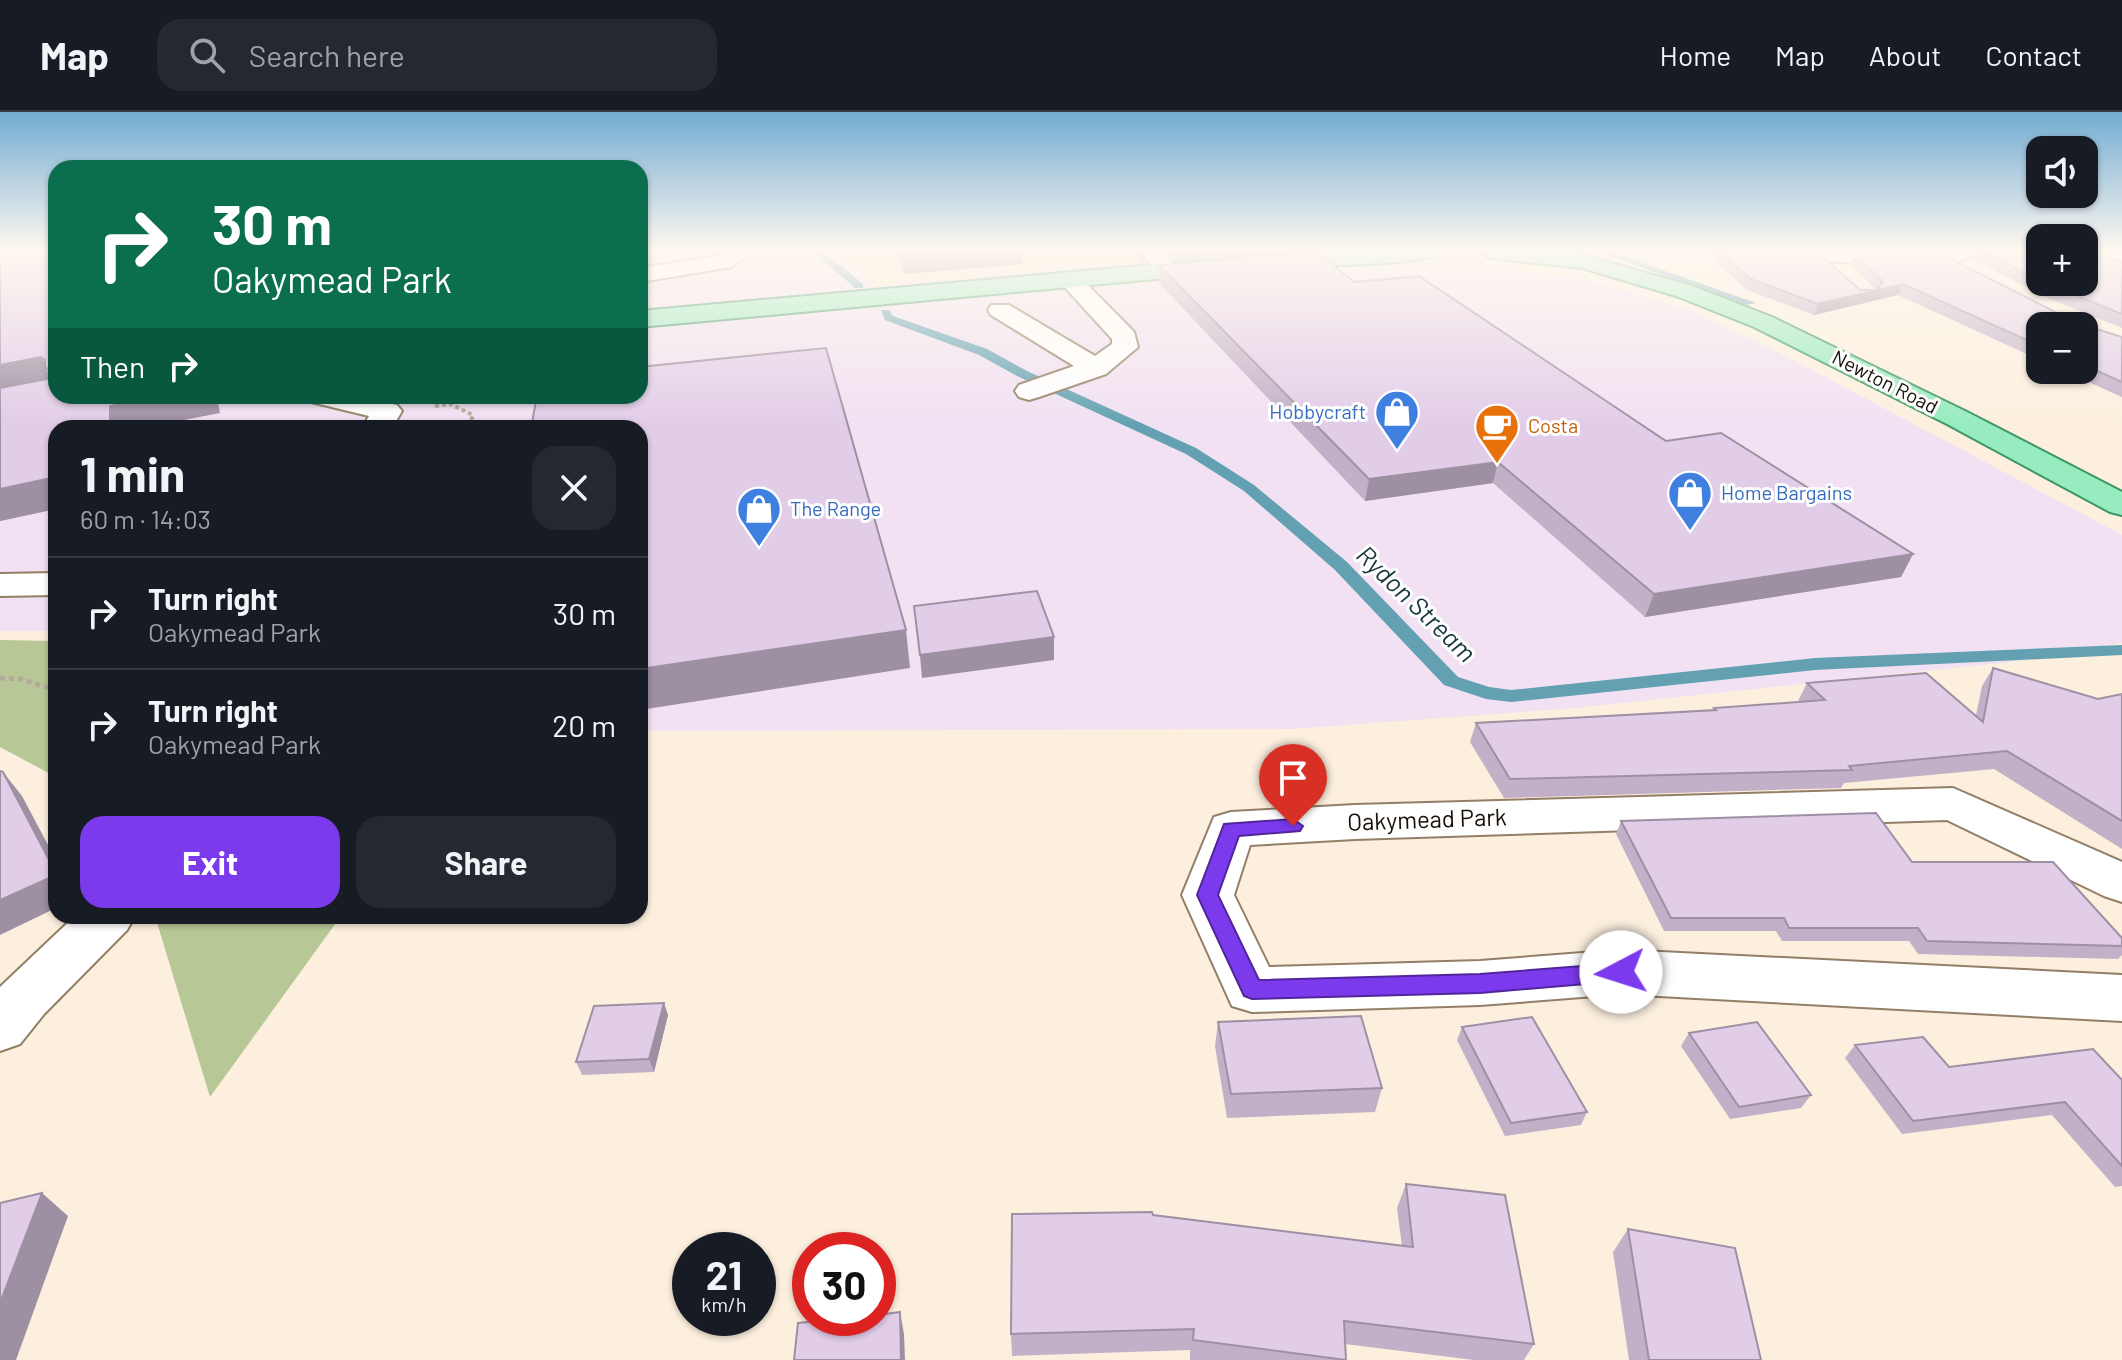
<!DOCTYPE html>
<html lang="en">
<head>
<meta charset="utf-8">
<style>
	body { margin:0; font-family:Barlow,sans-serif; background:#242831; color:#f1f3f6; height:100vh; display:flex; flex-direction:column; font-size:30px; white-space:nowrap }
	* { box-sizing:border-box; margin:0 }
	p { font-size:26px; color:#9ea1a6 }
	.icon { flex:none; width:44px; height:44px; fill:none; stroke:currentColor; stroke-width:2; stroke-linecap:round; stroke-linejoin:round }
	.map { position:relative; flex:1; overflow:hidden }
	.side { position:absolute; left:48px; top:308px; width:600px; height:504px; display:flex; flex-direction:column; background:#171b24; border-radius:24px; box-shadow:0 2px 6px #0004 }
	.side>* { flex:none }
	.top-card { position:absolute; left:48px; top:48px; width:600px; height:244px; border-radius:24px; box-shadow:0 2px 6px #0004; background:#0b6e4f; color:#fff; overflow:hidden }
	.controls { position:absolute; left:2026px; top:24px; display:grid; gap:16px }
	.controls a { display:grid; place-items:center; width:72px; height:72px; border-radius:16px; background:#171b24; box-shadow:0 2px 6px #0004; font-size:40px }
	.speed { position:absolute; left:672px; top:1120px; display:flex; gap:16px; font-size:40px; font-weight:700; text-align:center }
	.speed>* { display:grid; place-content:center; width:104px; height:104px; border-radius:50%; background:#171b24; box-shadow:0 2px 6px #0004; line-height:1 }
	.speed small { font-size:20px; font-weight:400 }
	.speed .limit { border:12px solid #d22; background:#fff; color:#111 }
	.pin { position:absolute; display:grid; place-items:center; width:68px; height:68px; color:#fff; margin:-82px -34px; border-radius:50% 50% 50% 0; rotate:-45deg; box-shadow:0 0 8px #0007 }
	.pin .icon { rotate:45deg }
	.me { position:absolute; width:88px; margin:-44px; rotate:265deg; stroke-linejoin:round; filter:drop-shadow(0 0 6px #0008) }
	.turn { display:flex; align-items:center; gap:28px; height:168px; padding:0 32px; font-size:36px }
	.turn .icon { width:104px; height:104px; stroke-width:2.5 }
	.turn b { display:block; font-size:56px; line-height:68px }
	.then { display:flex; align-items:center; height:76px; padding:0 32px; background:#0003; gap:16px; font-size:30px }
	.round { display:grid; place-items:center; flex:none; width:84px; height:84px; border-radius:24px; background:#242831 }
	.overview { display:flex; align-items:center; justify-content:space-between; height:136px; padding:0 32px }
	h1 { font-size:48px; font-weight:700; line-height:60px }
	.primary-button { display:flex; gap:16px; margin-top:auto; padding:16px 32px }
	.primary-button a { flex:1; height:92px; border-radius:24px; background:#7c3aed; color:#fff; font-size:32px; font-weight:700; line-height:92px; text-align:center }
	.primary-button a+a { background:#242831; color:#f1f3f6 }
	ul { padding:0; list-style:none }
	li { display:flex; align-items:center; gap:24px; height:112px; padding:0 32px; border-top:2px solid #363941 }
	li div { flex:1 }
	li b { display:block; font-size:30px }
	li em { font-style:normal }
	header { display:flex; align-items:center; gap:48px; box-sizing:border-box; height:112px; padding:0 40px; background:#171b24; border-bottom:2px solid #363941 }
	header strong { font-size:38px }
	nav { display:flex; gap:44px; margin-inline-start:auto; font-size:28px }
	.search { width:560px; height:72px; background:#242831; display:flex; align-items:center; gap:20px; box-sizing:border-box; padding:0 28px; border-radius:24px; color:#9ea1a6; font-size:30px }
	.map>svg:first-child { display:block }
	.commercial { fill:#f1e1f3 }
	.built { fill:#fbe6ca }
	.forest { fill:#b7c795 }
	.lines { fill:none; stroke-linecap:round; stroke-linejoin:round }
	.stream { fill:#63a1b2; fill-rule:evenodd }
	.minor-casing { stroke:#927f65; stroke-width:4 }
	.major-casing { stroke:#3d9664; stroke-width:4 }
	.path-far1 { stroke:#b5a99b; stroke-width:4; stroke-dasharray:4 3; stroke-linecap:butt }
	.path { stroke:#b5a99b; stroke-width:5; stroke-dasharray:5 4; stroke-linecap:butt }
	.minor { fill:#fff; fill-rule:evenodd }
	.major { fill:#97ebc0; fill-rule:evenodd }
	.wall { fill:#c2b0c8 }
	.shaded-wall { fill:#9e90a3 }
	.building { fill:#e2cde9; stroke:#9e90a3; stroke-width:2 }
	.route { fill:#7c3aed; stroke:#51269a; stroke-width:2 }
	.labels { text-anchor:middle; stroke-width:6; stroke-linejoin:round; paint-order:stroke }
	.far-street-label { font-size:20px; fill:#170f06; stroke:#fefefe }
	.far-shop-label { font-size:20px; fill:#366cbe; stroke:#fefefe; text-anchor:start }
	.far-food-label { font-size:20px; fill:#c56008; stroke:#fefefe; text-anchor:start }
	.street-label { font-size:24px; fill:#170f06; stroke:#fefefe }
	.water-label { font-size:26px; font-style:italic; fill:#17363e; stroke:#fefefe }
</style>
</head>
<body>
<header>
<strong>Map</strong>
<div class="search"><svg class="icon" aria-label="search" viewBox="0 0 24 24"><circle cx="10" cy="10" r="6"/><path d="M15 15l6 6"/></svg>Search here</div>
<nav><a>Home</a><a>Map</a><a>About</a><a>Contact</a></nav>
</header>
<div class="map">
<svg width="2122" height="1248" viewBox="0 0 2122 1248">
	<rect width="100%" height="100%" fill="#fcefde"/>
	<path class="commercial" d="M0 139H56V284H640V139H1467L1489 155 1591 169 1689 198 1790 246 2122 423V531L2029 548 1575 596 1292 617 640 619V316H56V519H0Z"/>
	<path class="built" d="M839 139H1265L869 174V167Z"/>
	<g class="forest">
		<path d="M0 528 56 529V665L0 635Z"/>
		<path d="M155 804H341L210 985Z"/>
	</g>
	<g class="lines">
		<g class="stream">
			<path d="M812 139H823L863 172V176H855Z"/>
			<path d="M1596 139H1609L1756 191 1746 193Z"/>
			<path d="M881 198H889L893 204 987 237 1027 259 1196 336 1254 373 1347 450 1458 565 1489 575 1511 578 1815 546 2122 533V543L1815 558 1511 590 1486 587 1444 573 1335 458 1244 379 1186 342 1019 265 979 243 885 208Z"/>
		</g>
		<g class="minor-casing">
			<g id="minor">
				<path d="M27 139H56L53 144 0 164V149Z"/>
				<path d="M723 139H746L748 142 732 155 640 170V156L718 144Z"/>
				<path d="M1140 139H1162L1179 159 1176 164H1160Z"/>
				<path d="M1815 139H1979C1961 161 1855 150 1824 149L1816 147 1813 142Z"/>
				<path d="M1071 162 1079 164 1134 220 1138 235 1106 262 1039 285 1029 288 1019 285 1015 279 1019 273 1074 254 991 203 988 198 991 193H1009L1095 244 1112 232V227L1059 169 1063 164Z"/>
				<path d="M307 284H359L397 293 402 299 392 316H362L369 304 311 290Z"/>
				<path d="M56 461V483L0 484V462Z"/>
				<path d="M1953 676 2122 750V790L2104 784 1947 708 1355 727 1250 733 1234 783 1269 855 1480 849 1621 838 2122 863V909L1621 882 1480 893 1252 900 1232 894 1182 783 1214 705 1231 700 1355 693Z"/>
				<path d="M75 804H135L127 818 44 902 20 932 0 939V875Z"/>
			</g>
		</g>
		<g class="major-casing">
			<g id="major">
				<path d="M1444 139C1432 154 1320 153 1295 154L640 215V199L1295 140Z"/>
				<path d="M1478 139H1569L1692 174 1772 205 1967 300 2122 380V403L2110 400 1947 312 1754 215 1676 184 1582 156 1489 146Z"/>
			</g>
		</g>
		<path class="path-far1" d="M435 294 450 292 473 303 469 316"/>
		<path class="path" d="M0 566 20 567 56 578"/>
		<use href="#minor" class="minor"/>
		<use href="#major" class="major"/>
	</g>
	<g class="wall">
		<path d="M894 139H1023V152L904 162Z"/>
		<path d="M1128 139H1146L1145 150 1140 151Z"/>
		<path d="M1164 139H1278L1174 148Z"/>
		<path d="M1704 139H1816L1860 178H1876L1851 152 1856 142 2067 206 2090 215 2122 225V285L2062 258H2084V214H2040V248L1898 183 1814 203 1747 178Z"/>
		<path d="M1978 139H2040V170H2084L2122 150V216L2043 184 1974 147Z"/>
		<path d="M2112 139H2122V143Z"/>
		<path d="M0 140 56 145V284L220 301 56 316V397L0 409Z"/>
		<path d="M1159 153 1355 170 1666 329 1913 442 1901 465 1645 505 1493 371 1365 389 1158 170Z"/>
		<path d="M1993 556 2098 587 2122 582V737L1994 657 1844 671 1841 676 1504 686 1470 630 1476 611 1713 598 1714 596 1799 590 1798 589 1807 571 1976 603 1982 574Z"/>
		<path d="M1621 709 1912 750 2122 826V843L2118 847 1918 842 1909 829H1782L1776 819H1664L1616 722Z"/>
		<path d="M668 903 654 960 582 963 576 950Z"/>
		<path d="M1218 910 1382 976 1375 1000 1227 1006 1215 934Z"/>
		<path d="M1462 915 1587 1000 1581 1013 1505 1024 1457 928Z"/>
		<path d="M1689 921 1811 983 1801 996 1730 1007 1681 934Z"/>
		<path d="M1855 933 1949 955 2122 968V1074L2115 1075 2052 1003 1902 1022 1845 946Z"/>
		<path d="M1406 1072 1534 1232 1524 1248H1474L1345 1232 1346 1248H1190V1238L1012 1244 1011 1222 1402 1134 1397 1096Z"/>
		<path d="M1628 1117 1761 1248H1629L1613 1140Z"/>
	</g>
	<g class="shaded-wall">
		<path d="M902 139H1023V152L904 162Z"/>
		<path d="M1141 139H1146L1145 150 1140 151Z"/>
		<path d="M1174 139H1278L1174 148Z"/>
		<path d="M1903 172 1898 183 1814 203 1818 192Z"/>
		<path d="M41 245 48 257 45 256 53 271 0 281V253Z"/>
		<path d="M162 284H217L220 301 143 316H110V294Z"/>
		<path d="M1498 350 1493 371 1365 389 1369 367Z"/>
		<path d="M56 365V397L0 409V377Z"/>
		<path d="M1913 442 1901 465 1645 505 1654 482Z"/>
		<path d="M906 518 910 556 640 598V557Z"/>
		<path d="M1054 525V548L922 566 920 543Z"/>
		<path d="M3 660 22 684 56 748V761Z"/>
		<path d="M56 763V796L0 823V788Z"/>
		<path d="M664 891 668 903 654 960 649 947Z"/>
		<path d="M42 1081 68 1104 16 1248H0V1191Z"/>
		<path d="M900 1200 904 1222 905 1248H901Z"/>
	</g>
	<g class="building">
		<path d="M6 139H34L56 145V258L45 256V248L41 245 0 253V140Z"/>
		<path d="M1718 139H1816L1860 178H1876L1883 170 1856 142 1949 146 2067 206H2087L2090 215 2122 225V270L2084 253V214H2040V234L1903 172 1818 192 1751 167Z"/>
		<path d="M1982 139H2040V169Z"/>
		<path d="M2084 139H2091L2122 150V202L2042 170H2084Z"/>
		<path d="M1315 140 1355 170 1419 164 1666 329 1721 321 1913 442 1654 482 1498 350 1369 367 1159 153Z"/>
		<path d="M826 236 906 518 640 557V316H531L537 284H640V255Z"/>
		<path d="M56 261V284H162L110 294V316H56V365L0 377V276L52 266Z"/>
		<path d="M1037 479 1054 525 920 543 914 494Z"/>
		<path d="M1993 556 2098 587 2122 582V709L2007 639 1849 654 1852 658 1510 667 1476 611 1716 598 1714 596 1825 588 1807 571 1926 561 1983 610Z"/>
		<path d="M0 659 3 660 56 761V763L0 788Z"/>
		<path d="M1876 701 1912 750H2053L2122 826V834L1927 829 1918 816H1789L1784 806H1671L1621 709Z"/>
		<path d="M664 891 649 947 576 950 594 894Z"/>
		<path d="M1361 904 1382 976 1231 982 1218 910Z"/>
		<path d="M1532 905 1587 1000 1511 1011 1462 915Z"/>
		<path d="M1757 910 1811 983 1739 995 1689 921Z"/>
		<path d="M1923 925 1949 955 2093 937 2122 968V1054L2065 990 1913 1009 1855 933Z"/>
		<path d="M1406 1072 1505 1083 1534 1232 1344 1209 1346 1248 1193 1228 1194 1217 1011 1222 1012 1102 1152 1100 1153 1103 1413 1135Z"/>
		<path d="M42 1081 0 1191V1091Z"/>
		<path d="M1628 1117 1735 1136 1761 1248H1649Z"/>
		<path d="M900 1200 901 1248H794L798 1211 845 1206H878V1203Z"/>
	</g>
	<linearGradient id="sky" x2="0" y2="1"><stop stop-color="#73acd2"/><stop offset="0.44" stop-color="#fef8f0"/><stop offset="1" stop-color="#fef8f0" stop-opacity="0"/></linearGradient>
	<rect width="2122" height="313" fill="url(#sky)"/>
	<path class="route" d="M1293 707 1303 714 1300 719 1239 724 1218 783 1259 868 1480 862 1621 851 1629 853 1632 860 1629 866 1621 869 1480 881 1252 887 1244 884 1197 783 1224 712Z"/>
	<defs>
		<g id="shop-pin" transform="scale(2.3)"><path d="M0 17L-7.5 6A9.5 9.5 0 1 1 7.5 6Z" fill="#3f7fe0" stroke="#fefefe"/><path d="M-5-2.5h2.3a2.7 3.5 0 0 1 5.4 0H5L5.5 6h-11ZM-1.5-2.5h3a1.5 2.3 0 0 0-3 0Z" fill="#fff"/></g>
		<g id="cafe-pin" transform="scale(2.3)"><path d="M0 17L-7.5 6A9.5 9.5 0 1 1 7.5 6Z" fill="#e8710a" stroke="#fefefe"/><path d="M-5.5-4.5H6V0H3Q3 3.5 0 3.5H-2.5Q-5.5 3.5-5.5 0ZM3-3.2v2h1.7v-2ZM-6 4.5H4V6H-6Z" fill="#fff"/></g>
	</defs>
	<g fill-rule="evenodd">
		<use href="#shop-pin" x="1397" y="300"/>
		<use href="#cafe-pin" x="1497" y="314"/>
		<use href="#shop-pin" x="1690" y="381"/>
		<use href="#shop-pin" x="759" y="397"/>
	</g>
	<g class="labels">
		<g class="far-street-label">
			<text transform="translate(1885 270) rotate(27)" y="7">Newton Road</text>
		</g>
		<g class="far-shop-label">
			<text x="1366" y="307" text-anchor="end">Hobbycraft</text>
			<text x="1721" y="388">Home Bargains</text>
			<text x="790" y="404">The Range</text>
		</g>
		<g class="far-food-label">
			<text x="1528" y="321">Costa</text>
		</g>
		<g class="street-label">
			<text transform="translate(1427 708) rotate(-2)" y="8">Oakymead Park</text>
		</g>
		<g class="water-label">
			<text transform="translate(1416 492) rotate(44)" y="9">Rydon Stream</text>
		</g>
	</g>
</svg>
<div class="controls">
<a><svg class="icon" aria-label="sound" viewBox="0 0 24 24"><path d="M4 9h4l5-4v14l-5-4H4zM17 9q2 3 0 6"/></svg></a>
<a>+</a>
<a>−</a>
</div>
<div class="speed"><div>21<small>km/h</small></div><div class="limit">30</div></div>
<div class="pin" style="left:1293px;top:714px;background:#d93025"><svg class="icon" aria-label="arrive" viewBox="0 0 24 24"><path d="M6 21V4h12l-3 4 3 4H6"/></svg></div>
<svg class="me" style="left:1621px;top:860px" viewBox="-20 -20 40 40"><circle r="19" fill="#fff"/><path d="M0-13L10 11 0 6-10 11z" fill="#7c3aed"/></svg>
<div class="top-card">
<div class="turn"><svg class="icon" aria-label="right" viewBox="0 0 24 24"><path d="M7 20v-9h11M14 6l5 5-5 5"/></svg><div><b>30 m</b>Oakymead Park</div></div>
<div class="then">Then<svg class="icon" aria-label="right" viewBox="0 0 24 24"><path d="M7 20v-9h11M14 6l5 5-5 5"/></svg></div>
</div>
<section class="side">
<div class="overview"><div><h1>1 min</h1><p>60 m · 14:03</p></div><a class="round"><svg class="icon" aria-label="close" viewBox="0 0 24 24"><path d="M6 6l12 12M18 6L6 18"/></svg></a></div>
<ul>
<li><svg class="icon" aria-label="right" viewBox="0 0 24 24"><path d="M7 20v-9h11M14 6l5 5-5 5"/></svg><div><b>Turn right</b><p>Oakymead Park</p></div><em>30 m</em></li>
<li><svg class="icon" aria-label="right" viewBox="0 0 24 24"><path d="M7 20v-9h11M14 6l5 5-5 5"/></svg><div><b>Turn right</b><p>Oakymead Park</p></div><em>20 m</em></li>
</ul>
<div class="primary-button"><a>Exit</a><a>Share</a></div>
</section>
</div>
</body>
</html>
